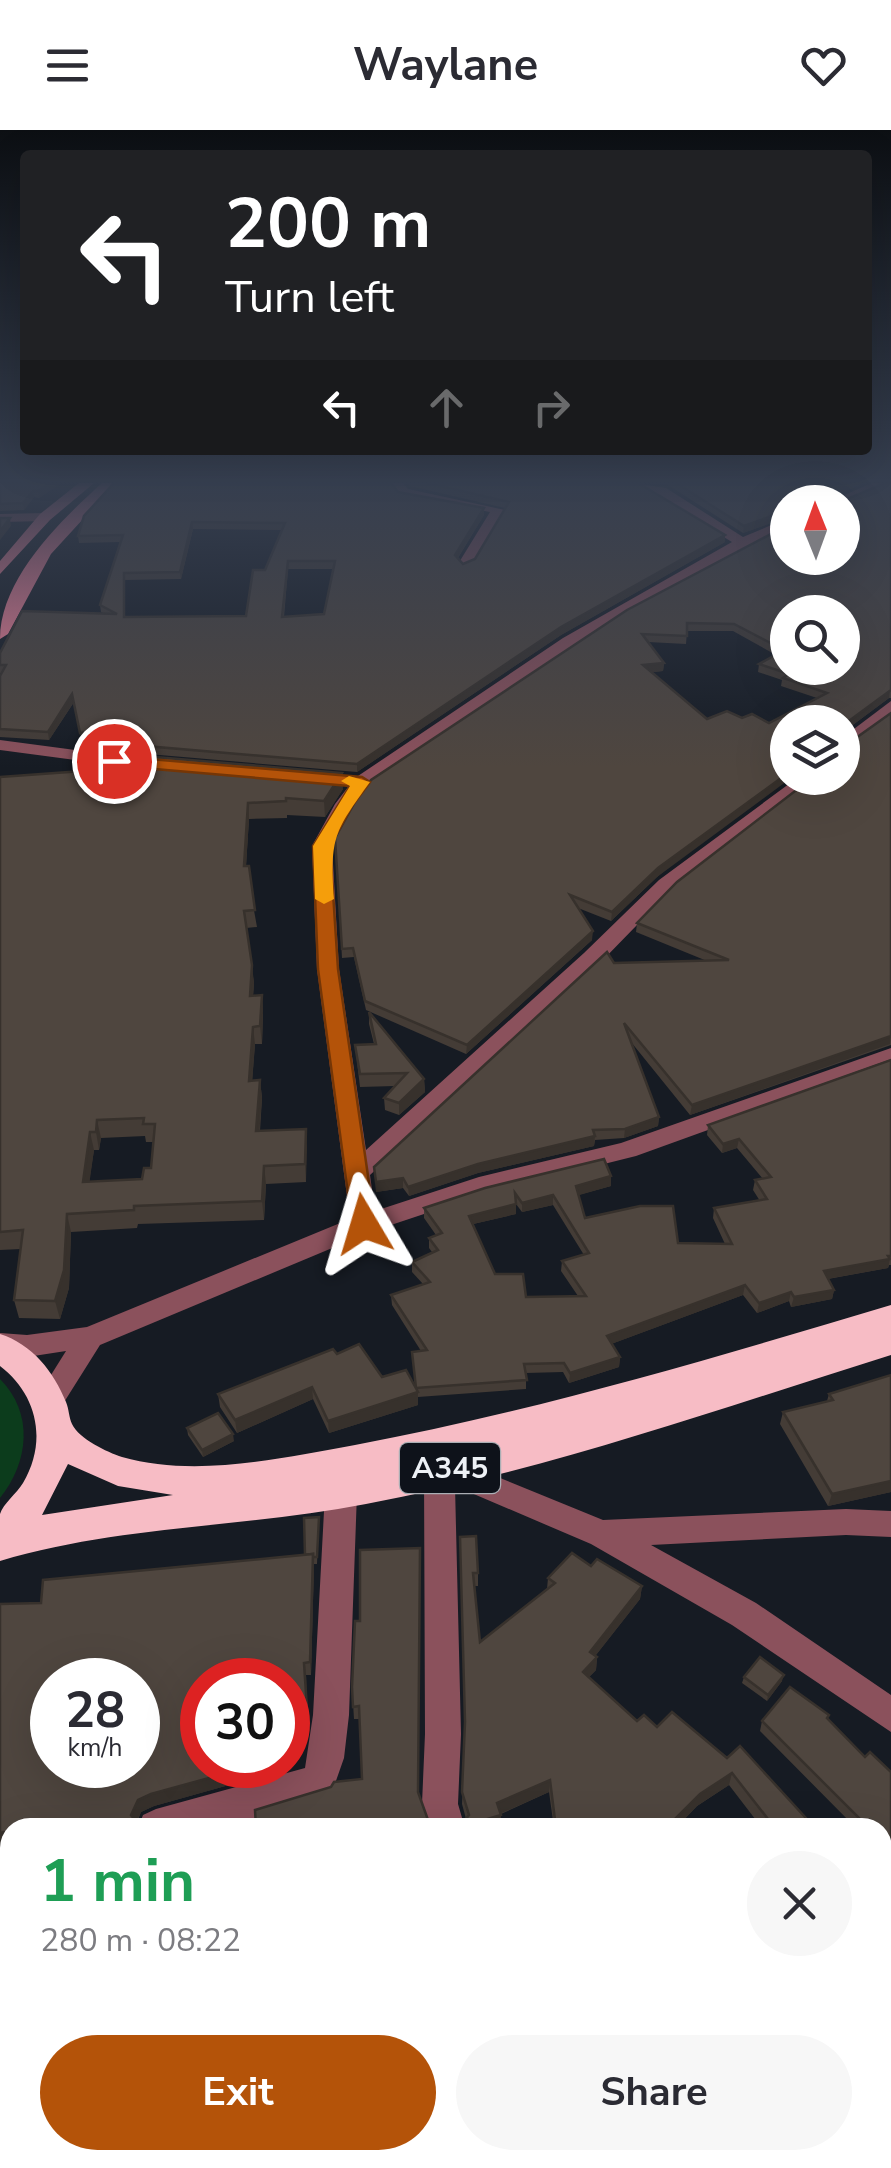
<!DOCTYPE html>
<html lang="en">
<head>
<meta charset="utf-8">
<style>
	body { margin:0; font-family:"Nunito Sans",sans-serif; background:#f7f7f7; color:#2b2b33; height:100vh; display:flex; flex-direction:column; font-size:38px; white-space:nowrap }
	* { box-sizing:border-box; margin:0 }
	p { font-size:32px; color:#7c7c81 }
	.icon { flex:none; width:55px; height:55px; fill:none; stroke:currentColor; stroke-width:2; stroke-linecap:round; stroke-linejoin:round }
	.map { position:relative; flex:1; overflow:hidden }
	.panel { position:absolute; left:0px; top:1688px; width:892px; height:352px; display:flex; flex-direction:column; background:#fff; border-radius:30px 30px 0 0; box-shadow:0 10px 40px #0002 }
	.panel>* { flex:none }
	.guide { position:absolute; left:20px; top:20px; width:852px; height:305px; border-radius:10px; box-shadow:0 10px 40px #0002; background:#202124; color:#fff; overflow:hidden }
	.needle { width:65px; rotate:359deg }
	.buttons { position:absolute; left:770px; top:355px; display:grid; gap:20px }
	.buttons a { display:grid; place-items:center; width:90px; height:90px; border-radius:50%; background:#fff; box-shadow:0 10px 40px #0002; font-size:50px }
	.speed { position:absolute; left:30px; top:1528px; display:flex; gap:20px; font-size:50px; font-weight:700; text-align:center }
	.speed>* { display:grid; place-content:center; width:130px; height:130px; border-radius:50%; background:#fff; box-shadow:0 10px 40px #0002; line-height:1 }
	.speed small { font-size:25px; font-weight:400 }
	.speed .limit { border:15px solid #d22; background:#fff; color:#111 }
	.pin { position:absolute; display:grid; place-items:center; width:85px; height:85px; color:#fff; margin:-42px; border:5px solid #fff; border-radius:50%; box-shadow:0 2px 10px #0007 }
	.me { position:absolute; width:110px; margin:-55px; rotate:353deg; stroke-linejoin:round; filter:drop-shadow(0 0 8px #0008) }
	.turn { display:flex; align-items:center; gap:35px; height:210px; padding:0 40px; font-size:45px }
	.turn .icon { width:130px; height:130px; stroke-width:2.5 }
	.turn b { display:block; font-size:70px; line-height:85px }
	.lanes { display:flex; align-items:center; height:95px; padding:0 40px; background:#0003; justify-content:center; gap:50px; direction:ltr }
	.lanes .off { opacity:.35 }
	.round { display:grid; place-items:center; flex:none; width:105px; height:105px; border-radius:52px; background:#f7f7f7 }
	.head { display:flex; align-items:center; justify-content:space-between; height:170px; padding:0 40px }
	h1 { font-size:60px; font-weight:700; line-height:75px; color:#1e9e55 }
	.action { display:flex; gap:20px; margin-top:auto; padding:20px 40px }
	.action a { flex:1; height:115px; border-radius:60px; background:#b45309; color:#fff; font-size:40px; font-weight:700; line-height:115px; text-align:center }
	.action a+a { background:#f7f7f7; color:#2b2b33 }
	header { display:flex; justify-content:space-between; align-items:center; height:130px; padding:0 40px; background:#fff; font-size:45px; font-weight:700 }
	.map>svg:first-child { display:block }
	.green { fill:#0c3c1c }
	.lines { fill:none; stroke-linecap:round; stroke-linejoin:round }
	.minor { fill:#8b515c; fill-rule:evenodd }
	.major { fill:#fd859d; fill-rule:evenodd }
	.highway { fill:#f7bcc5; fill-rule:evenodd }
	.wall { fill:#443c36; fill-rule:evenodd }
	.shaded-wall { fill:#37312c }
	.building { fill:#4f463f; stroke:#37312c; stroke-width:2.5; fill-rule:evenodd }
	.route { fill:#b45309; stroke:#753606; stroke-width:2.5 }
	.slow { fill:#f59e0b }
	.labels { text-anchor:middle; stroke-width:10; stroke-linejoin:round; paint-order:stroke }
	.shield { fill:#0e121a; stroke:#aaaeb4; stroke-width:2.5 }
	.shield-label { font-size:30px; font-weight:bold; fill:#edf1f6 }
</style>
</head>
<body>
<header><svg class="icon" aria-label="menu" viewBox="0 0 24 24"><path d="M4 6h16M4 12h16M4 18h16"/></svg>Waylane<svg class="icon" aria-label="heart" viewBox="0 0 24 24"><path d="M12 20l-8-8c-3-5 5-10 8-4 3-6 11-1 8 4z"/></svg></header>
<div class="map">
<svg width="891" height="2038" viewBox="0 0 891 2038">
	<rect width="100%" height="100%" fill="#161b23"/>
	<path class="green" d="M0 1249C34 1283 29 1332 0 1368Z"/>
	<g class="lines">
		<g class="minor">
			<path d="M390 353H403L408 359 505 380 472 434 465 438 458 434 490 382 399 365Z"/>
			<path d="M634 353 666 358 743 407 788 388V397C637 466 504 561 369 656L353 676 332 716 339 839 366 1020 584 823 659 750 797 648H817L673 758 600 833 370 1045 375 1081 479 1047 621 1013 891 918V934L636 1026 484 1064 373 1101 100 1215 61 1277 51 1281 41 1277 36 1269 66 1221 27 1227 0 1225V1203L27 1205 87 1197 350 1089 317 839 312 716 335 674 355 648 563 508 732 412Z"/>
			<path d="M872 353H889L842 374 828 372Z"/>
			<path d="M0 384 45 383 52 387 45 391 0 392Z"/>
			<path d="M891 571V585L842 623V608Z"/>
			<path d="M0 610 128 627 137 632 128 637 0 620Z"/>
			<path d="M446 1326 603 1390 846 1379 891 1381V1407L846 1405 651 1415 756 1473 891 1565V1602L732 1495 591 1414 455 1356 461 1604 458 1674 465 1698H428L422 1674 425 1604 424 1342 428 1333Z"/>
			<path d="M341 1350 352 1354 357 1363 349 1585 344 1628 331 1665 222 1698H138L143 1685 156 1679 305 1638 313 1585 325 1363 330 1354Z"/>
			<path d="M10 1717V1755L0 1757V1719Z"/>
		</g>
		<g class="major">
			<path d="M79 353H94L50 390 0 444V431L40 384Z"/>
			<path d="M102 353H116L51 424 8 504 0 509C0 449 60 391 102 353Z"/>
		</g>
		<path class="highway" d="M891 1175V1225C718 1279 545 1341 366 1374 244 1398 120 1395 0 1431 0 1417 0 1397 0 1384 3 1374 17 1363 23 1353 48 1311 37 1264 0 1236V1204C32 1214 54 1242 66 1272 69 1279 69 1288 72 1294 79 1309 107 1322 122 1327 196 1348 282 1328 355 1315 537 1281 714 1228 891 1175ZM68 1334 118 1356 173 1365 42 1385Z"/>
	</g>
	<g class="wall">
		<path d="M0 353H61L39 368 34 367 24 380 0 381Z"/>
		<path d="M407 353H638L725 412 561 505 357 642 101 620 100 609 82 611 74 572 49 610 0 607V546L1 543H0V523L103 483 101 482 100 475 120 412 79 413 78 406 398 362 484 378V385L458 428 463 434 475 429 505 378 410 356ZM193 399 282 400 246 486 125 487V450L181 449ZM288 439H333L324 484 284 487Z"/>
		<path d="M652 353H864L829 368 845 370 891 353V568H889L842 603V592L657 747 611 791 578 778 592 810 466 924 366 880 354 827 342 828 335 708 627 480 842 428 788 372V387L743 403 668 355ZM687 501H733L776 525 759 534 758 542 782 550 781 556 817 568 769 593 742 588 707 589 652 542 663 541 664 533 648 512 686 514Z"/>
		<path d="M891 583V915L690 985 631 912 659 987 658 996 624 1008 595 1010 594 1016 478 1043 409 1066 403 1058 376 1062 374 1037 614 833 707 831 636 802 637 793 842 648 843 618Z"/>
		<path d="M0 647 343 659 325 687 287 685V688L249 689 246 736 257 797 246 798 254 853 253 866 262 865 263 883 262 914H255L252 951 260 950 262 968 260 1001 306 999V1052L266 1054 264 1090 138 1094 137 1098 71 1102 69 1158 60 1189 19 1188 14 1170 21 1119 0 1120ZM145 1006 146 1012H154L151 1038 142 1049 89 1052 94 1020H99L101 1008Z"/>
		<path d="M369 882 424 949 425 962 399 985 385 980 384 968 395 956 360 957 355 915 374 914 369 894Z"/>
		<path d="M891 929V1135H889L888 1138 828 1149 834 1160 832 1169 791 1177 789 1171 757 1183 743 1165 611 1214 620 1227 619 1237 569 1253 563 1242 526 1243V1259L418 1267V1275L329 1303 313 1269 237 1303 220 1277 218 1264 337 1224 382 1247 416 1257 412 1222 421 1221 392 1175 391 1165 423 1154 412 1142V1132L432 1122 429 1118V1108L436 1105 424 1088V1078L611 1046V1056L578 1065 585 1088 678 1113 725 1114 713 1088 714 1078 760 1071 753 1060 755 1050 763 1049 737 1018 722 1023 707 1005 708 995ZM516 1074 522 1082 553 1075 584 1125 562 1131 561 1141 578 1166 526 1167 495 1144 473 1094 516 1084Z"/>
		<path d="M891 1245V1362L828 1376 780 1294 783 1282 827 1271 829 1264Z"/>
		<path d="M187 1298 234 1311 203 1327 188 1305Z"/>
		<path d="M319 1387 317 1434H314L311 1545H306L308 1592 304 1619 288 1620V1550L202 1635H279V1641L154 1676 141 1682 138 1690H156L158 1698H10V1894L0 1896V1746L9 1744V1714L0 1716 41 1473 305 1425Z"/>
		<path d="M460 1407 478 1443V1456H474L480 1512 547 1459 548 1448 591 1436 642 1456 640 1469 595 1526 597 1527 596 1540 589 1547 637 1591 657 1597 727 1628 815 1698H762L729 1655 697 1676 676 1698H554L549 1662 501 1684V1697L256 1698 362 1649 359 1589H354L352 1557 418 1663 428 1690H465L466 1689 462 1674 465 1599Z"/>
		<path d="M744 1547 782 1551 767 1571 742 1553Z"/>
		<path d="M827 1589 865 1627 891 1642V1733L882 1725V1698H856L760 1601 762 1591Z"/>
	</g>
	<g class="shaded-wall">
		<path d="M50 353H61L39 368 38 361Z"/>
		<path d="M849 353H864L827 369 828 362Z"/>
		<path d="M33 361 34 367 24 380 23 373Z"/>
		<path d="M484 378V385L455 432V425Z"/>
		<path d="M788 380V387L743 403 744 396Z"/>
		<path d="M10 388 11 396 0 410V401Z"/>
		<path d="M192 392 193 399 181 449 180 442Z"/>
		<path d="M725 405V412L561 505 357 642V634L561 497Z"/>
		<path d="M664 533 663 541 643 543V535Z"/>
		<path d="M890 560 889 568 842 603V596Z"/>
		<path d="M72 564 74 572 49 610 48 602Z"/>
		<path d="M100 600 101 608 82 611 80 603Z"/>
		<path d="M342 643 343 659 325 687 324 671Z"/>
		<path d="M788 643V648H791L657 747 611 791 612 782 658 738Z"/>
		<path d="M248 673 249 689 245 753 244 736Z"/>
		<path d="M593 801 592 810 466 924 467 915Z"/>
		<path d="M252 835 254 853 252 883 250 866Z"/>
		<path d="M262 865 263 883 262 914 260 896Z"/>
		<path d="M253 897 255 914 251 968 249 951Z"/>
		<path d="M891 906 890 914 690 985 692 975Z"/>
		<path d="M424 949 425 962 399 985V973Z"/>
		<path d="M260 950 262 968 258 1019 256 1001Z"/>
		<path d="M659 987 658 996 624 1008 625 999Z"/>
		<path d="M97 990 101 1008 99 1020 96 1002Z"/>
		<path d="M306 999 307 1017 306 1052 305 1034Z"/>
		<path d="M90 1002 94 1020 87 1070 83 1052Z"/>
		<path d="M595 1006 594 1016 478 1043 409 1066 408 1057 478 1034Z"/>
		<path d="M739 1009 737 1018 722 1023 723 1014Z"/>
		<path d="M264 1036 266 1054 264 1090 262 1071Z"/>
		<path d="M611 1046V1056L576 1066V1056Z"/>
		<path d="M403 1048V1058L376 1062V1052Z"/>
		<path d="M553 1065V1075L522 1082V1073Z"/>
		<path d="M516 1074V1084L469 1095V1086Z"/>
		<path d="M67 1084 71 1102 69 1158 60 1189 55 1171Z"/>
		<path d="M890 1129 888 1138 821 1150 824 1141Z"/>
		<path d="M745 1155 743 1165 606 1216 607 1206Z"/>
		<path d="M834 1160 832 1169 791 1177 794 1167Z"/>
		<path d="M791 1162 789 1171 757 1183 759 1173Z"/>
		<path d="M620 1227 619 1237 569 1253 570 1243Z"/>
		<path d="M312 1257 313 1269 237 1303 235 1290Z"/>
		<path d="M418 1262V1275L329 1303 328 1291Z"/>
		<path d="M233 1304 234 1311 203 1327 202 1320Z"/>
		<path d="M891 1351V1362L828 1376 832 1364Z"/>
		<path d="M313 1424 314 1437 311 1545 310 1532Z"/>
		<path d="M642 1456 640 1469 589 1534 590 1522Z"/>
		<path d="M597 1527 596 1540 582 1554 583 1542Z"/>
		<path d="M304 1533 308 1592 304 1619 303 1607Z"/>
		<path d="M784 1545 782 1551 767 1571 768 1565Z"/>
		<path d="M256 1635H279V1641L154 1676 141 1682 134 1697 131 1685 138 1670 151 1664Z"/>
		<path d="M732 1643 729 1655 697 1676 676 1698H666L700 1664Z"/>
		<path d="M550 1650 549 1662 497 1685V1673Z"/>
		<path d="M501 1685V1697L497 1698H457Z"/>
		<path d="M4 1702 9 1713 0 1716V1703Z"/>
		<path d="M459 2030H463V2034L460 2038H453Z"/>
		<path d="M724 2032 721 2038H703Z"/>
	</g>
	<g class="building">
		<path d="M0 353H50L38 361H33L23 373 0 374Z"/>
		<path d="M114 353H391L398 362 484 378 455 425 463 434 475 429 509 372 427 353H638L725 405 561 497 357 634 99 612 100 600 80 603 72 564 48 602 0 599V546L6 535H0V523L22 481 117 484 100 475 123 405 78 406 84 386ZM192 392 285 393 265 440H253L246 486 124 487V443L180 442ZM288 431H335L324 484 282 487Z"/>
		<path d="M676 353H849L828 362 826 367 845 370 885 353H891V560L842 596V592H788V643L658 738 612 782 570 765 593 801 467 915 365 871 353 818 342 819 335 708 356 670 371 650 627 480 788 395V428H842V372H788V380L744 396ZM788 482H842V538H788ZM687 493 734 494 784 520 759 534 789 544 783 548 827 563 769 593 752 584 742 588 727 581 707 589 643 535 664 533 642 504 687 506Z"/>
		<path d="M0 388H10L0 401Z"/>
		<path d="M891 583V906L692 975 624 893 659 987 625 999 593 1000 595 1006 478 1034 408 1057 403 1048 376 1052 374 1037 607 822 614 833 729 830 637 793 677 752 812 648H842V618Z"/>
		<path d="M97 622 342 643 324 671 286 668V671L248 673 244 736H249L255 780 244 781 252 835 250 866 262 865 260 896 253 897 249 951 260 950 256 1001 306 999 305 1034 264 1036 262 1071 134 1076V1080L67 1084 64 1140 55 1171 14 1170 23 1100 0 1102V647L96 640ZM144 988 143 994H155L151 1038H144L142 1049 83 1052 90 1002H96L97 990Z"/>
		<path d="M369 882 424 949 399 973 384 968 407 943 360 944 355 915 376 914Z"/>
		<path d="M891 930V1126H888L890 1129 824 1141 834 1160 794 1167 791 1162 759 1173 745 1155 607 1206 620 1227 570 1243 564 1233 524 1234 527 1250 416 1258 412 1222 427 1220 391 1165 430 1152 412 1132 438 1120 429 1108 442 1103 424 1078 485 1058 604 1029 611 1046 576 1056 585 1088 640 1076H673L678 1113 732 1114 714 1078 767 1069 755 1050 771 1047 739 1009 723 1014 708 995ZM515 1063 522 1073 553 1065 589 1123 562 1131 586 1166 526 1167 523 1144H495L469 1086 516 1074Z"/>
		<path d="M359 1214 382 1247 406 1240 418 1262 328 1291 312 1257 235 1290 218 1264 333 1219 337 1224Z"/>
		<path d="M891 1245V1351L832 1364 783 1282 833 1270 829 1264Z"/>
		<path d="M218 1283 233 1304 202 1320 187 1298Z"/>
		<path d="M319 1387 317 1427H313V1424L305 1425 304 1388Z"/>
		<path d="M476 1406 478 1443H473L480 1512 555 1453 548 1448 572 1423 591 1436 597 1429 642 1456 590 1522 597 1527 583 1542 637 1591 644 1585 657 1597 672 1582 727 1628 740 1616 815 1698H775L732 1643 700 1664 666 1698H556L550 1650 497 1673 501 1685 457 1698H256L255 1680 331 1657 334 1652 362 1649 359 1576 353 1577 352 1557 355 1491H360V1420L420 1418 418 1662 428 1690H465L469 1685 462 1662 465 1592 460 1407Z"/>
		<path d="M313 1424 310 1532 304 1533 307 1579 303 1607 288 1608V1550H202V1635H256L151 1664 138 1670 131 1685 135 1690H156L157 1698H10V1882L0 1884V1746L9 1744V1705L4 1702 0 1703V1474L41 1473 43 1450ZM52 1550H138V1635H52Z"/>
		<path d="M760 1527 784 1545 768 1565 744 1547Z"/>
		<path d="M790 1557 829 1585 827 1588 865 1627 870 1622 891 1642V1720L882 1711V1698H869L762 1591Z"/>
		<path d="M891 1811V1929L882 1937V1845L887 1841H882V1817Z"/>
		<path d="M10 1925V2030H226L227 2038H0V1927Z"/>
		<rect x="314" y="2030" width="71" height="8"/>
		<path d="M439 2030H459L453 2038H405Z"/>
		<path d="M516 2030H535L538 2038H498Z"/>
		<path d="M603 2030H872L873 2038H725L724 2032 703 2038H586Z"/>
	</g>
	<linearGradient id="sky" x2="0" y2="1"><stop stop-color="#0c0f13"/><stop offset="0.55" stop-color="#363f50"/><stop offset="1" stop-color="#363f50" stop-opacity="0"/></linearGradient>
	<rect width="891" height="638" fill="url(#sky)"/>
	<path class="route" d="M114 626 362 647 370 652 352 676 330 716 338 839 375 1094 372 1100 364 1102 352 1094 318 839 313 716 350 656 108 635 105 631Z"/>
	<path class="slow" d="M349 646 370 652C334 702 330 707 334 769L324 774 315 769 313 716 350 656 341 651Z"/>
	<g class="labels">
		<rect class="shield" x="400" y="1313" width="100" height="50" rx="8"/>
		<g class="shield-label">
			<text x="450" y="1348">A345</text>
		</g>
	</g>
</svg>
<div class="buttons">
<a><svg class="needle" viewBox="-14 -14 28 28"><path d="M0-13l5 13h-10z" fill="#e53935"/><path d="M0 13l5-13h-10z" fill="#7c7c81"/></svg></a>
<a><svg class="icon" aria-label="search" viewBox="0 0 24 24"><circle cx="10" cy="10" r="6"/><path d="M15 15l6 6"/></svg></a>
<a><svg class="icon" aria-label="layers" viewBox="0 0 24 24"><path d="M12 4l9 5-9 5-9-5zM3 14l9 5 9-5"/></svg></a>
</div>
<div class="speed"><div>28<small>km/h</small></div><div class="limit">30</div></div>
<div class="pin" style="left:114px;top:631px;background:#d93025"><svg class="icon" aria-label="arrive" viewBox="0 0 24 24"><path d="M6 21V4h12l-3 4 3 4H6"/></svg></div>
<svg class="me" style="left:364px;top:1094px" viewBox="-20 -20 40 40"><path d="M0-17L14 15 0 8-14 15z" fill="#b45309" stroke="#fff" stroke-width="4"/></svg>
<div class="guide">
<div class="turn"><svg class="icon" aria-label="left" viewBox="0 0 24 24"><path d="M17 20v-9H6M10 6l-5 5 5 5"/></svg><div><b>200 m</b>Turn left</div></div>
<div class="lanes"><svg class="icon" aria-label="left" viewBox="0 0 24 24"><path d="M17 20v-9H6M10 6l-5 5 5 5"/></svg><svg class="icon off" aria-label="ahead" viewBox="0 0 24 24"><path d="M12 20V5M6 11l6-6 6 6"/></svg><svg class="icon off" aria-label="right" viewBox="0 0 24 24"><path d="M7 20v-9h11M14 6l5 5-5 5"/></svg></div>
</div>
<section class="panel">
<div class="head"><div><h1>1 min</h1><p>280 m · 08:22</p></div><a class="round"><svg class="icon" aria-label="close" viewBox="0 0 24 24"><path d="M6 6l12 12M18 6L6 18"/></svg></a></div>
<div class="action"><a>Exit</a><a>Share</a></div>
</section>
</div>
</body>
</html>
